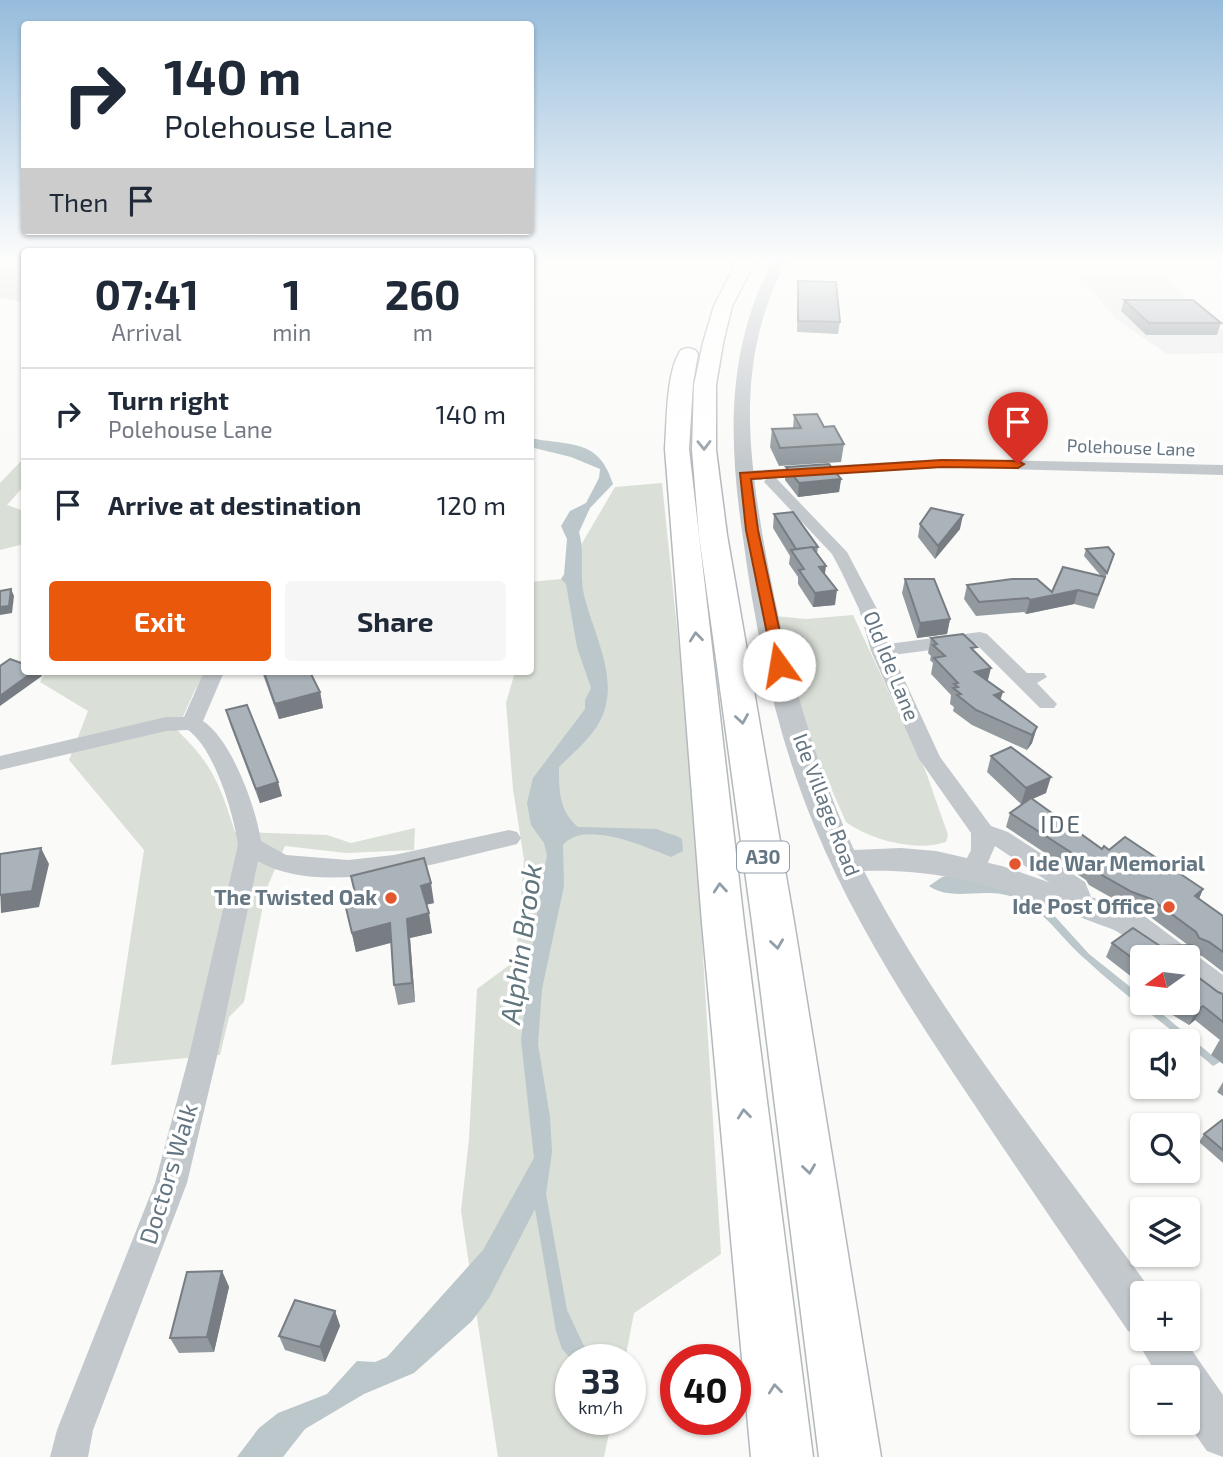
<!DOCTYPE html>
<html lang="en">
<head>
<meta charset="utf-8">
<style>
	body { margin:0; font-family:"Exo 2",sans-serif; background:#f6f6f7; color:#1f2937; height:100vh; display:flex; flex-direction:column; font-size:26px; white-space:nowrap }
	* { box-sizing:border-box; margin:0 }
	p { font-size:23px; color:#747a83 }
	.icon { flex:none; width:38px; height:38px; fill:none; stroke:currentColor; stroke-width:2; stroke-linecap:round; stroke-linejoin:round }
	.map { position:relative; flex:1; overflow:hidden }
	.details { position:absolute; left:21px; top:248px; width:513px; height:427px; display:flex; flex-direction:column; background:#fff; border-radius:7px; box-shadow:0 2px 5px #0004 }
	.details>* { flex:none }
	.guide { position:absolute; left:21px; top:21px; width:513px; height:214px; border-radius:7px; box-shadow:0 2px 5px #0004; background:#fff; color:#1f2937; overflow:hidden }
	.needle { width:46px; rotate:256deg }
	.buttons { position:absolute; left:1130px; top:945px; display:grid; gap:14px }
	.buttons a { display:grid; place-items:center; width:70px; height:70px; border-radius:7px; background:#fff; box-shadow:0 2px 5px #0004; font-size:35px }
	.speed { position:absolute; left:555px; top:1344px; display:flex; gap:14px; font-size:35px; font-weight:700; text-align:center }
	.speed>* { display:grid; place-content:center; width:91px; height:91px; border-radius:50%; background:#fff; box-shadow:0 2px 5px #0004; line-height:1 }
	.speed small { font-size:18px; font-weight:400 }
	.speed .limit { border:10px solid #d22; background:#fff; color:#111 }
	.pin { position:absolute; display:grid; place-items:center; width:60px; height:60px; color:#fff; margin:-72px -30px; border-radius:50% 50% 50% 0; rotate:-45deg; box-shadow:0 0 7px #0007 }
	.pin .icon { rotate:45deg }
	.me { position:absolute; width:77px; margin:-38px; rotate:347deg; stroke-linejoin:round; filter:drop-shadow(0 0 5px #0008) }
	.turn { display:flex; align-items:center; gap:24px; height:147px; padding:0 28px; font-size:32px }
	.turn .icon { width:91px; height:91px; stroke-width:2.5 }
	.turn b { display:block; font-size:49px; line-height:60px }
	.then { display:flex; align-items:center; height:66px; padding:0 28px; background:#0003; gap:14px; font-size:26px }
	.eta { display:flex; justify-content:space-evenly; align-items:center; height:119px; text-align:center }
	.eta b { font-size:42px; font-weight:700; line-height:49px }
	.button { display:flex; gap:14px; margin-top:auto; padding:14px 28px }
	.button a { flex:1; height:80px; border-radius:7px; background:#ea580c; color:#fff; font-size:28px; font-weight:700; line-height:80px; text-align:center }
	.button a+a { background:#f6f6f7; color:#1f2937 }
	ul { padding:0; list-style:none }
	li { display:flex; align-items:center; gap:21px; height:91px; padding:0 28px; border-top:2px solid #e0e1e3 }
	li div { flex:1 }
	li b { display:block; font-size:26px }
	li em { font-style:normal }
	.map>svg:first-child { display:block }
	.built { fill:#e8e9e9 }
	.green { fill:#dadfd7 }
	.water { fill:#bbc7cb }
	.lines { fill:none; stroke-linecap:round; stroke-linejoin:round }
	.trunk-casing { stroke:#b4b9bd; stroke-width:3 }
	.minor { fill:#c3c8cc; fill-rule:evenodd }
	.tertiary { fill:#c3c8cc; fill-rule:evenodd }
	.trunk { fill:#fff; fill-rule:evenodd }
	.wall { fill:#929a9f }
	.shaded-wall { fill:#777d82 }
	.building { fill:#aab3b9; stroke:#777d82; stroke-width:2 }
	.oneway { stroke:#939fa8 }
	.route { fill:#ea580c; stroke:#983908; stroke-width:2 }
	.poi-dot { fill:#e4572e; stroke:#fff; stroke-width:2.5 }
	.labels { text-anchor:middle; stroke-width:7; stroke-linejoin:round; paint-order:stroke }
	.far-street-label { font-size:18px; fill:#657683; stroke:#fff }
	.shield { fill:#fff; stroke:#939fa8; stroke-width:2 }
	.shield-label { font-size:19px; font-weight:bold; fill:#657683 }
	.street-label { font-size:21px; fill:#657683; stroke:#fff }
	.poi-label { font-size:21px; font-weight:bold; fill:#657683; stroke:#fff; text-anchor:end }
	.quarter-label { font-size:24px; letter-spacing:2px; fill:#57646e; stroke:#fff }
	.near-street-label { font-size:24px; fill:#657683; stroke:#fff }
	.near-water-label { font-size:28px; font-style:italic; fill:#60757c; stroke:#fff }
</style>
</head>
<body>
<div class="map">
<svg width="1223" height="1457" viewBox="0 0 1223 1457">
	<rect width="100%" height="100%" fill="#fafaf8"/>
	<path class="built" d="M1078 274 1161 276 1223 331V353L1167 354 1116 319Z"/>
	<g class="green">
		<path d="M0 262H24V302L0 298Z"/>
		<path d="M24 458V486L7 505 24 511V544L0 550V483Z"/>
		<path d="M662 483 692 773 721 1254 634 1313 625 1360H570V1419H612L604 1457H498L461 1211 469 1139 477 989 516 960 524 860 513 789 506 703 515 672H530V582L561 579 615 487Z"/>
		<path d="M853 615 926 772 948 835 946 842C916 852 871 840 846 822L801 720 775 616 806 619Z"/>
		<path d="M45 672H206L194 692 177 730C213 765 220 785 235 832L327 835 351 843 415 828 414 850 346 853 285 846 266 890 244 1002 229 1017 220 1055 111 1065 144 850 69 760 88 711 40 682Z"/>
	</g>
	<g class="water">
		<path d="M530 438C570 446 599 438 613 484L590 508 579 532C585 553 579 574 584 595 595 640 626 689 593 732 583 745 570 756 559 767 559 791 559 811 578 827L657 829C666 834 673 833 682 839L683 851 671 857C646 847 584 819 563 845L564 886 542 989 538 1044 550 1117 552 1152 546 1194 567 1310 584 1346 601 1360H572L562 1349 556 1331 535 1209 489 1298 472 1321 414 1373 364 1394 305 1429 283 1457H237L259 1428 278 1413 327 1394 357 1361 375 1362 387 1357 483 1250 534 1158 521 1040 535 925 547 855 544 843 531 825 527 803 533 778 585 709V700L591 688 577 647 566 584 561 579 564 575 567 539 561 526 570 511 586 503 599 478 600 469 571 457 530 447Z"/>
		<path d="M962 873 1040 900 1089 954 1143 997V1003H1149L1220 1062 1213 1066 1188 1045V1041H1185C1151 1014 1116 988 1085 959 1063 940 1047 914 1022 901 989 883 955 904 929 886L942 877Z"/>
	</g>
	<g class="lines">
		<g class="trunk-casing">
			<g id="trunk">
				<path d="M737 262H755L732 306 723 343 716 385V450L727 535 794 922 881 1457H819L752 922 699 535 692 450 694 385 703 343 714 306Z"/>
				<path d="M688 348 695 350 698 354 693 383 689 449 744 923 813 1457H751L702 923 665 449C667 422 666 371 681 350Z"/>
			</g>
		</g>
		<g class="minor">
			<path d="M941 459 1223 465V475L941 467 776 478 847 552 877 609 888 644 980 632 987 634 1027 673H1044L1047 677 1037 683 1057 704 1054 708H1040L976 644 893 655 940 757 991 826 1008 832 1085 882 1094 904 1090 911 1081 913 1072 911 1065 893 995 846 983 874 974 877 965 874 962 868 971 850V833L919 759 871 651 859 609 842 573 832 554 767 485 764 482 766 479 744 481 736 476 744 471Z"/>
			<path d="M204 672H224L203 721C232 740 256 808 261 841L286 855 348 860 394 855 509 830 517 832 521 838 517 844 509 846C440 862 322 899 258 861L218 1052 187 1183 93 1430 88 1457H50L57 1430 155 1183 190 1052 238 845C234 814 214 748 188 730L166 731 0 770V756L166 717H184Z"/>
		</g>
		<path class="tertiary" d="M773 262H786C768 296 756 335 752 374 746 428 754 484 763 538 782 645 809 751 854 850L901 848 936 851 1002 866 1143 915 1187 948 1190 955 1200 958 1223 975V1008L1211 1004 1188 986V957C1178 957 1160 961 1151 956 1136 950 1127 935 1112 929 1025 897 959 868 864 871 943 1022 1054 1156 1153 1293H1143V1339H1184L1223 1395V1457L1207 1451 1187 1423 1188 1377H1158L1136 1339 1138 1335 1128 1331C1076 1255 1023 1178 972 1101 913 1013 854 923 814 825 776 734 756 635 743 538 729 444 725 348 773 262Z"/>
		<use href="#trunk" class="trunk"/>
	</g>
	<g class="wall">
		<path d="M798 281 840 322 838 334 797 332Z"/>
		<path d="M1124 300 1221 323 1217 335H1146L1121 311Z"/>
		<path d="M794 415 824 427 844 444 841 462 779 466 770 447 772 429 793 428Z"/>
		<path d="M786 467 841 479 839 492 798 497 785 480Z"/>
		<path d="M774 514 818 547 817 554 835 605 813 607 798 584V577L789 564 790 556 773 528Z"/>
		<path d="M920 524 960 529 935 559 918 537Z"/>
		<path d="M1086 549 1114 554 1094 609 1074 604 1026 614 1024 612 976 616 964 599 967 585 1052 592 1101 576 1084 556Z"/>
		<path d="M905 579 950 619 947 634 917 638 902 593Z"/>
		<path d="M931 638 975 652 988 681 1000 700 1037 727 1032 743 1027 750 972 725 953 711 954 707 950 704 951 695 931 674 933 663 930 660 931 656 928 653Z"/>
		<path d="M262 672H310L320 692 323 708 279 719Z"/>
		<path d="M226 710 282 796 260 803 230 724Z"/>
		<path d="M991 756 1046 793 1032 799 1102 849 1109 850 1203 889 1199 899 1223 916V972L1202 956 1193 953 1194 974 1218 992 1223 994V1064L1211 1055 1219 1041 1220 1040 1195 1020 1189 1025 1153 1003H1188L1143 957V994L1130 984 1133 978 1106 957 1112 943 1160 946 1188 945 1145 913 1126 906 1089 885 1086 880 1006 827 1010 813 1026 802 1021 804 987 772Z"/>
		<path d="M351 876 434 903 426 905 432 933 410 938 415 1002 398 1005 394 985 391 943 356 952 346 908 358 905Z"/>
		<path d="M1223 1082V1096L1217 1092Z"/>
		<path d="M1223 1121V1163L1199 1142 1204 1134Z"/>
		<path d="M222 1271 229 1287 214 1352 179 1353 170 1338Z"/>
		<path d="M335 1311 340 1326 325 1362 285 1350 279 1336Z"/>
	</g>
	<g class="shaded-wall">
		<path d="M841 479 839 492 798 497 799 483Z"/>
		<path d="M963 515 960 529 935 559 938 546Z"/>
		<path d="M826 566 824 581 819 567Z"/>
		<path d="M11 589 14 596 12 613 0 615V607Z"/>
		<path d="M837 590 835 605 813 607 815 593Z"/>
		<path d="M1078 590 1074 604 1026 614 1030 600Z"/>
		<path d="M950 619 947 634 917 638 920 623Z"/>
		<path d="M991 668 987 684 975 672Z"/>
		<path d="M33 672H40L42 676 0 706V696Z"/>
		<path d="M320 692 323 708 279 719 275 704Z"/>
		<path d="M1003 692 998 707 994 695Z"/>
		<path d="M1037 727 1032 743 1027 750 1032 735Z"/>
		<path d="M1051 777 1046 793 1021 804 1026 788Z"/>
		<path d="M278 782 282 796 260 803 256 789Z"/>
		<path d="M41 848 49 864 39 907 1 913 0 885Z"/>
		<path d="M431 883 434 903 424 905 421 886Z"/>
		<path d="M1203 889 1197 903 1195 896Z"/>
		<path d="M429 913 432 933 410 938 415 1002 412 983 407 919Z"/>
		<path d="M390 923 393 942 356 952 352 933Z"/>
		<path d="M1203 1006 1195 1020 1189 1025 1196 1011Z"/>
		<path d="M222 1271 229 1287 214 1352 207 1337Z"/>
		<path d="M335 1311 340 1326 325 1362 320 1347Z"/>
	</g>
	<g class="building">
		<path d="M798 281 836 282 840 322 798 321Z"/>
		<path d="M1124 300H1193L1221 323H1149Z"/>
		<path d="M817 414 824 427 834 426 844 444 780 448 772 429 801 428 794 415Z"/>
		<path d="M829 464 841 479 799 483 786 467Z"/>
		<path d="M931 508 963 515 938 546 920 524Z"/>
		<path d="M793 512 818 547 796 549 774 514Z"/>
		<path d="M812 547 826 566 819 567 837 590 815 593 799 570 804 569 791 550Z"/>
		<path d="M1108 547 1114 554 1107 573 1086 549Z"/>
		<path d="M1063 567 1105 577 1098 595 1078 590 1030 600 1028 598 979 602 967 585 1012 579H1037L1052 592Z"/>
		<path d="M905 579H934L950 619 920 623Z"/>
		<path d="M11 589 9 606 0 607V591Z"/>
		<path d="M963 634 977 647 971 648 991 668 975 672 1003 692 994 695 1037 727 1032 735 976 710 957 695 961 694 953 688 958 687 954 684 958 683 934 658 945 656 933 645 937 644 931 638Z"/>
		<path d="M10 659 24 664V672H33L0 696V666Z"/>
		<path d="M264 672H310L320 692 275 704Z"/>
		<path d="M247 705 278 782 256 789 226 710Z"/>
		<path d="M1011 747 1051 777 1026 788 991 756Z"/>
		<path d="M1031 798 1102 849 1104 846 1109 850 1125 837 1203 889 1195 896 1223 916V952L1209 942 1199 938 1196 932 1151 899 1132 892 1095 871 1092 866 1010 813Z"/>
		<path d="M41 848 32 891 0 895V854Z"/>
		<path d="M424 858 431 883 421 886 429 913 407 919 412 983 394 985 390 923 352 933 346 908 358 905 351 876Z"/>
		<path d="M1133 928 1160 946 1192 945 1194 974 1218 992 1223 994V1022L1203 1006 1196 1011 1183 1003H1188V957H1143V966L1112 943Z"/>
		<path d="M1143 968V975L1137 970Z"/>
		<path d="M1222 1120 1223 1121V1150L1204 1134Z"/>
		<path d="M222 1271 207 1337 170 1338 187 1272Z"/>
		<path d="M295 1300 335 1311 320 1347 279 1336Z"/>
	</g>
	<defs><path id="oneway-chevron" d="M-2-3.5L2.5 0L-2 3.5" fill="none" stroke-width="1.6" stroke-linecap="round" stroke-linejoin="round" transform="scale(1.75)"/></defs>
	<g class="oneway">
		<use href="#oneway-chevron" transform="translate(704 445) rotate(89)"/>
		<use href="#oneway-chevron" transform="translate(696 637) rotate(-96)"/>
		<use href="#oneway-chevron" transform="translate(742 719) rotate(81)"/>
		<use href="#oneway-chevron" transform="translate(720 888) rotate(-95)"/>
		<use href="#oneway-chevron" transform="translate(777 944) rotate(82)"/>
		<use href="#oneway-chevron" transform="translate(744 1114) rotate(-96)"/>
		<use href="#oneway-chevron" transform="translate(809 1169) rotate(82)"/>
		<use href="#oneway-chevron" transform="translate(775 1389) rotate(-96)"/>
	</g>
	<linearGradient id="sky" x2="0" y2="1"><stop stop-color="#96bcdc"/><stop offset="0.56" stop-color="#fdfdfc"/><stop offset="1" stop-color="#fdfdfc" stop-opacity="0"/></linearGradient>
	<rect width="1223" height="466" fill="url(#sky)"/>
	<path class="route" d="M942 460 1018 461 1024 464 1018 468 942 467 751 479 758 530 787 665 779 670 774 668 746 530 740 473Z"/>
	<g class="poi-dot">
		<circle cx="1015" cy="864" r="7"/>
		<circle cx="391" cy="898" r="7"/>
		<circle cx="1169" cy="907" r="7"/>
	</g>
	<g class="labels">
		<g class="far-street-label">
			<text transform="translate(1131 448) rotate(2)" y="6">Polehouse Lane</text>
		</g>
		<rect class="shield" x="737" y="841.5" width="52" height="31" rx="5"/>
		<g class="shield-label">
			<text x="763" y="864">A30</text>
		</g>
		<g class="street-label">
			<text transform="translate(891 666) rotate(68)" y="7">Old Ide Lane</text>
			<text transform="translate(826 805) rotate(69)" y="7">Ide Village Road</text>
		</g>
		<g class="poi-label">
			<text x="1029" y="871" text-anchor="start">Ide War Memorial</text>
			<text x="377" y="905">The Twisted Oak</text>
			<text x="1155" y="914">Ide Post Office</text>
		</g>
		<g class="quarter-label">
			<text x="1061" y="833">IDE</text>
		</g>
		<g class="near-street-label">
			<text transform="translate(169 1174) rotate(-73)" y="8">Doctors Walk</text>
		</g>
		<g class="near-water-label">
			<text transform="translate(521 944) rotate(-82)" y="10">Alphin Brook</text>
		</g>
	</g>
</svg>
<div class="buttons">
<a><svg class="needle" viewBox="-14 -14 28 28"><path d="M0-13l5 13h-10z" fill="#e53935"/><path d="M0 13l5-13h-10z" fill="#747a83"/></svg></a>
<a><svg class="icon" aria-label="sound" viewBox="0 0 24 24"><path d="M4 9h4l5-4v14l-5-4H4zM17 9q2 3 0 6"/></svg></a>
<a><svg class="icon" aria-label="search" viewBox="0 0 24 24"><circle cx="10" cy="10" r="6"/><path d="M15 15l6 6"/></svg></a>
<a><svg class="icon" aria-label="layers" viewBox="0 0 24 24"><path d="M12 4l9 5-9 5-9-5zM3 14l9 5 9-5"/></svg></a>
<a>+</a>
<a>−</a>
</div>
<div class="speed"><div>33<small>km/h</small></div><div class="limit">40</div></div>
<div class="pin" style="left:1018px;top:464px;background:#d93025"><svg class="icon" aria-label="arrive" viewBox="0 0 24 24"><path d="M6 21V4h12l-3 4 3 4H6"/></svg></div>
<svg class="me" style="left:779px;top:665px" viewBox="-20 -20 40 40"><circle r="19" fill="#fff"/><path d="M0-13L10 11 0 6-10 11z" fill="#ea580c"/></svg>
<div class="guide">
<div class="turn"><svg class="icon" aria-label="right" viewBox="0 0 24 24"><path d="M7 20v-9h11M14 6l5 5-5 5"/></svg><div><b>140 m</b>Polehouse Lane</div></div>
<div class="then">Then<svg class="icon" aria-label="arrive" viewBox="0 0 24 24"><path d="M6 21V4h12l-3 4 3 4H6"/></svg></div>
</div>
<section class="details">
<div class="eta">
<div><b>07:41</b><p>Arrival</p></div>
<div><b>1</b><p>min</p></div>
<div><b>260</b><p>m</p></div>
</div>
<ul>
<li><svg class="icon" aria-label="right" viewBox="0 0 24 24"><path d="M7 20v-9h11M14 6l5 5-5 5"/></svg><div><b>Turn right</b><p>Polehouse Lane</p></div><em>140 m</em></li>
<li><svg class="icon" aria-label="arrive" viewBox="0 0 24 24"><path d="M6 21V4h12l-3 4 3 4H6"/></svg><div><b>Arrive at destination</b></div><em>120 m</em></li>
</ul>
<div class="button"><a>Exit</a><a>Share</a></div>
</section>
</div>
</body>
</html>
